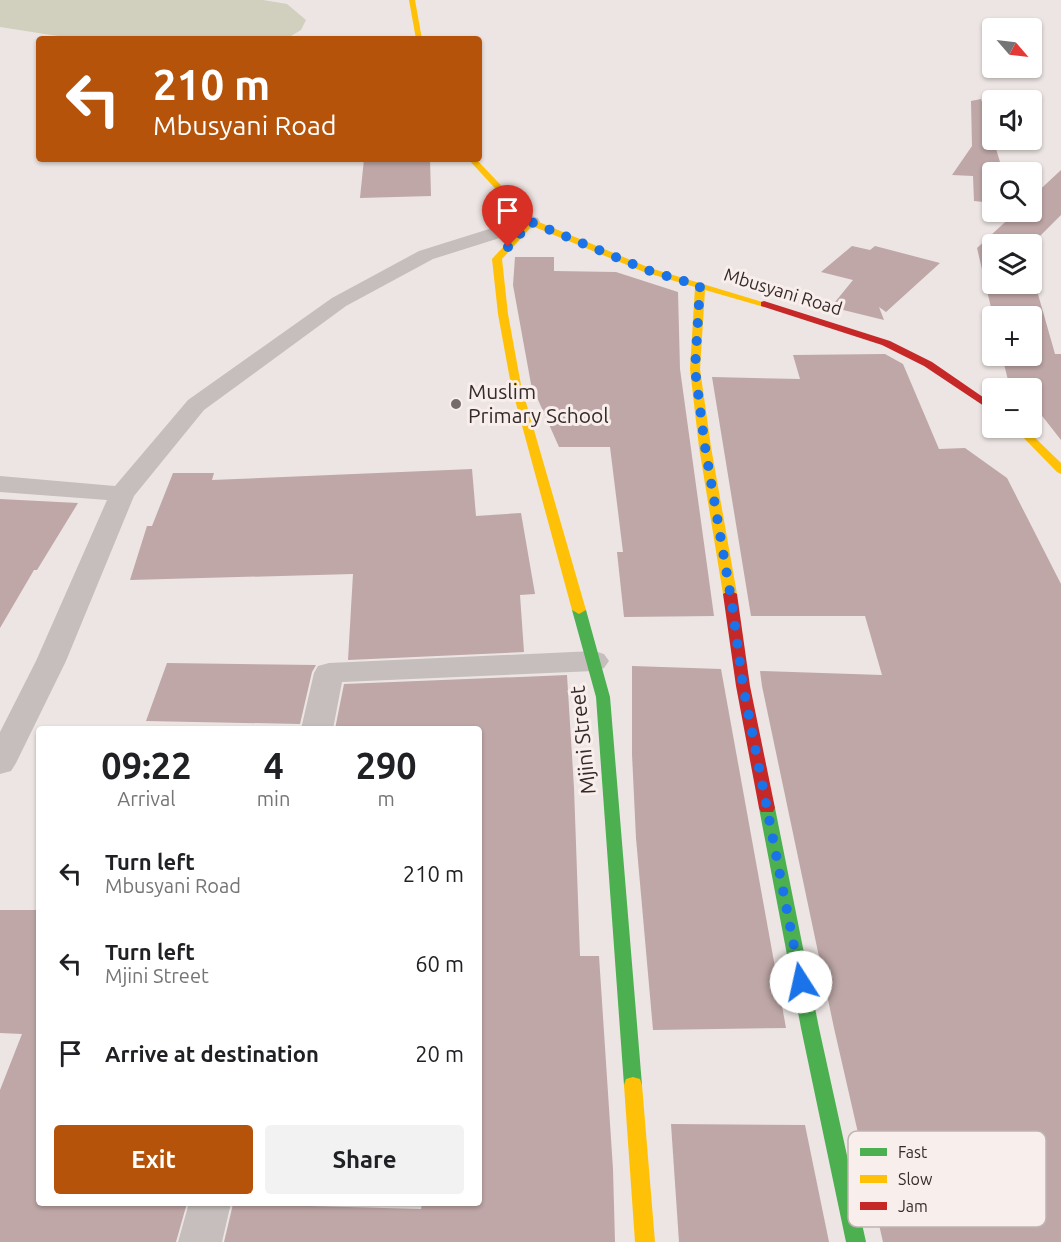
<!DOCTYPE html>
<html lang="en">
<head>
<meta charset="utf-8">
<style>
	body { margin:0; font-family:Ubuntu,sans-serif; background:#f2f2f2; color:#202124; height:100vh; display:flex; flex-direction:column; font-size:22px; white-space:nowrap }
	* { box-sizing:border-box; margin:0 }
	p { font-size:20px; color:#757577 }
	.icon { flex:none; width:33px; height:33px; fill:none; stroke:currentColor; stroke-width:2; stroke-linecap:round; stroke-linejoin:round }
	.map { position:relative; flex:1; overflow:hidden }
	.panel { position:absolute; left:36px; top:726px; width:446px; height:480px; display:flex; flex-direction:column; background:#fff; border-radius:6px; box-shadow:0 2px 4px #0004 }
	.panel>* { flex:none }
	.hud { position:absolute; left:36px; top:36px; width:446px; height:126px; border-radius:6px; box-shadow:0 2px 4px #0004; background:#b45309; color:#fff; overflow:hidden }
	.needle { width:39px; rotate:118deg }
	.fabs { position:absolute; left:982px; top:18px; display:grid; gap:12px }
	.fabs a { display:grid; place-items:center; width:60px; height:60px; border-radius:6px; background:#fff; box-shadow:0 2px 4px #0004; font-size:30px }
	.pin { position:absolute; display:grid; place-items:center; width:51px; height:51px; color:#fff; margin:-62px -26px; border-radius:50% 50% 50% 0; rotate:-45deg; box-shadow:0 0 6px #0007 }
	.pin .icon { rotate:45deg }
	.me { position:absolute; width:66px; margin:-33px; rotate:350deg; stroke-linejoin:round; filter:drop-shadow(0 0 4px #0008) }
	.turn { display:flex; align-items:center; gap:21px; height:126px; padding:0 18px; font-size:27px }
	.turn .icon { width:78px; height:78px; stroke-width:2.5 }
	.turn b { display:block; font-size:42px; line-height:51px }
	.eta { display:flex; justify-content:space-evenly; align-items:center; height:102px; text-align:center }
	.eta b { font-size:36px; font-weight:600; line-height:42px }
	.action { display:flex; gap:12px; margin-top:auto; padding:12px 18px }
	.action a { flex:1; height:69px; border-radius:6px; background:#b45309; color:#fff; font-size:24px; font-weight:600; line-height:69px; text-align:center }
	.action a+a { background:#f2f2f2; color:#202124 }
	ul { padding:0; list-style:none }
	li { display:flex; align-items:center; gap:18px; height:90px; padding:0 18px }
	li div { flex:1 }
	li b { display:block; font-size:22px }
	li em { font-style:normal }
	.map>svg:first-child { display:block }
	.green { fill:#d1d0be }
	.building { fill:#bea7a6 }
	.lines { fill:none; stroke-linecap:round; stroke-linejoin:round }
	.street { fill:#c5bebc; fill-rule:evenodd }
	.fast { fill:#4caf50; fill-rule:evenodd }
	.slow { fill:#ffc107; fill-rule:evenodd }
	.jam { fill:#c62828; fill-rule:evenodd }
	.route { stroke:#1a73e8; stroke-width:10; stroke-dasharray:0 18 }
	.poi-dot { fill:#766c6b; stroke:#f8eeeb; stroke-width:2 }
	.labels { text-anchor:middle; stroke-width:6; stroke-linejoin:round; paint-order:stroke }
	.far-street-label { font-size:18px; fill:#362b2a; stroke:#f8eeeb }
	.poi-label { font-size:21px; fill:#362b2a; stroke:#f8eeeb; text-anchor:start }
	.street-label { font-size:21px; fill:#362b2a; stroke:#f8eeeb }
	.key { fill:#f8eeeb; stroke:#beb4b1; stroke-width:1.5 }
	.key-label { font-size:16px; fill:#362b2a }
</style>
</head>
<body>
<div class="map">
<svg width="1061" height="1242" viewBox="0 0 1061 1242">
	<rect width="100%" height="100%" fill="#ece5e3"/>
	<path class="green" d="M0 0H263L287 4 306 20 301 30 286 39H77L0 27Z"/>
	<g class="building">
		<path d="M981 99 1003 172H993V203L974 201 973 176 952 175 972 146 971 101Z"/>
		<path d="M364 159H430L431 196 360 198Z"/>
		<path d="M1061 170V215L1032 244H993V284H1032V273L1055 354H1061V440L1032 403V388H1017L1008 380 1002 356H1032V316H993L977 248 1016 212H1032V197Z"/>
		<path d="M852 246 870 250 875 246 940 263 886 312 879 307 884 320 831 307 853 280 821 272Z"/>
		<path d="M515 257H554V271L616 272 678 292 680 369 714 616 624 617 617 552H623L610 447H559L531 384 513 285Z"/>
		<path d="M885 354 903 364 939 449 965 448 1007 478 1061 584V1242H883L834 1028 762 686 760 671 882 675 865 616H751L712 377 800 379 793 355Z"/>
		<path d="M472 469 476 516 521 513 535 594 520 595 524 652 348 660 353 574 130 580 147 526H152L173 473H214L212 480Z"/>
		<path d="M0 499 78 503 37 570H34L0 628Z"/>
		<path d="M167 663 316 665 312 672 300 724 146 721Z"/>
		<path d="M632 666 721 669 786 1028 653 1030 636 838 632 754Z"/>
		<path d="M567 675 574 788 580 956H599L613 1169 615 1242H224L233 1204 421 1209 422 1203H478V729H335L344 684Z"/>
		<path d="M0 910H39V1203H187L176 1242H0V1090L22 1034 0 1033Z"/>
		<path d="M671 1124 805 1125 829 1242H679Z"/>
	</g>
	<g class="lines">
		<g class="street">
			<path d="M531 216 538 218 540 222 538 226 433 259 346 306 204 410 134 496 66 661 16 763 11 771 0 774V732L36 661 107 500 0 492V476L115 486 188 400 332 298 419 251Z"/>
			<path d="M594 651 604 654 609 661 604 668 594 671 342 682 333 729H301L314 673 318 666 329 663Z"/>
			<path d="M189 1203H231L222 1242H178Z"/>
		</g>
		<g class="fast">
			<path d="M579 606 586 610 610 697 642 1085 640 1091 633 1093 626 1091 624 1085 596 697 572 610Z"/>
			<path d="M767 802 773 804 775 808 819 1028 866 1242H846L801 1028 759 808 761 804Z"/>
		</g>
		<g class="slow">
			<path d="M409 0H415L422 39H416Z"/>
			<path d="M468 159H476L534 220 650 268 769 304 764 307 705 290 700 369 711 447 737 594 735 597 730 598 723 594 699 447 690 369 695 287 644 272 532 226 502 259 508 314 521 385 586 610 579 614 572 610 511 385 498 314 492 259 526 222Z"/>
			<path d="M1014 428H1025L1061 463V474L1057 472Z"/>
			<path d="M633 1077 640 1079 642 1085 655 1242H635L624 1085 626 1079Z"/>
		</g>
		<g class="jam">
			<path d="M764 301 890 341 932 362 993 404V412L924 366 882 345 761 306V302Z"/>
			<path d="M730 590 737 594 750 686 775 808 773 812H761L759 808 736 686 723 594Z"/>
		</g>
	</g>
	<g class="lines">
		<path class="route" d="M508 247 531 222 647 270 700 286 695 369 705 447 732 604 743 686 801 982"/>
	</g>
	<circle class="poi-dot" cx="456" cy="404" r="6"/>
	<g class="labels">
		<g class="far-street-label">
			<text transform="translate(783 292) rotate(17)" y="6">Mbusyani Road</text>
		</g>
		<g class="poi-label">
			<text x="468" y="399">Muslim<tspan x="468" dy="24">Primary School</tspan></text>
		</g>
		<g class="street-label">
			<text transform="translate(583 740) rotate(-96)" y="7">Mjini Street</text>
		</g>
	</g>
	<rect x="848" y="1131" width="198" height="96" rx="9" class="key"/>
	<rect x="860" y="1148" width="27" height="8" fill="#4caf50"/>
	<rect x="860" y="1175" width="27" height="8" fill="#ffc107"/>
	<rect x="860" y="1202" width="27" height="8" fill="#c62828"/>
	<g class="key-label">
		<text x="898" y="1158">Fast</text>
		<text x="898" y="1185">Slow</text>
		<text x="898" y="1212">Jam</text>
	</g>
</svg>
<div class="fabs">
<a><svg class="needle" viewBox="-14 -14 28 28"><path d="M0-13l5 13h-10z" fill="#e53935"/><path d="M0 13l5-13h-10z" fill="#757577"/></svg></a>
<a><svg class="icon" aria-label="sound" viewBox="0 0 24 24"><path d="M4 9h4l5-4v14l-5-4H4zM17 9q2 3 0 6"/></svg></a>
<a><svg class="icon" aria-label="search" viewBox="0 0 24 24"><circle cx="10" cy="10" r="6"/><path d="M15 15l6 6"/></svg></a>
<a><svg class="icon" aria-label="layers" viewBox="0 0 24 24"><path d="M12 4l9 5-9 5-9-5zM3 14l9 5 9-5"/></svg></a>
<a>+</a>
<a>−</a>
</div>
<div class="pin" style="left:508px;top:247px;background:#d93025"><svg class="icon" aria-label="arrive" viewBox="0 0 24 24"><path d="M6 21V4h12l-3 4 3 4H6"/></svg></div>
<svg class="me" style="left:801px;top:982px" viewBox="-20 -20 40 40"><circle r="19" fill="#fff"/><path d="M0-13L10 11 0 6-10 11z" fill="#1a73e8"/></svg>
<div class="hud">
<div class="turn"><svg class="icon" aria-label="left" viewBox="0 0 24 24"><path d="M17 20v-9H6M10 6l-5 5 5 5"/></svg><div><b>210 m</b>Mbusyani Road</div></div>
</div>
<section class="panel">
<div class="eta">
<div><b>09:22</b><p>Arrival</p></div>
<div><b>4</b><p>min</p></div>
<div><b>290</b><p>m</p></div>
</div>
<ul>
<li><svg class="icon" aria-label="left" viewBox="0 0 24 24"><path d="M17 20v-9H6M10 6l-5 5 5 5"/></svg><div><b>Turn left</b><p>Mbusyani Road</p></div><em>210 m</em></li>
<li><svg class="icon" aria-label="left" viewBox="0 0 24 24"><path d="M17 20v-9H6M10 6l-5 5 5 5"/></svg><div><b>Turn left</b><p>Mjini Street</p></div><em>60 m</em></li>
<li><svg class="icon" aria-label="arrive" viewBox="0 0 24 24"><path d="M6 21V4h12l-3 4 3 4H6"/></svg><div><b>Arrive at destination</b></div><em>20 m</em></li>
</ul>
<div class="action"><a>Exit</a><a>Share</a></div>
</section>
</div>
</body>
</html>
